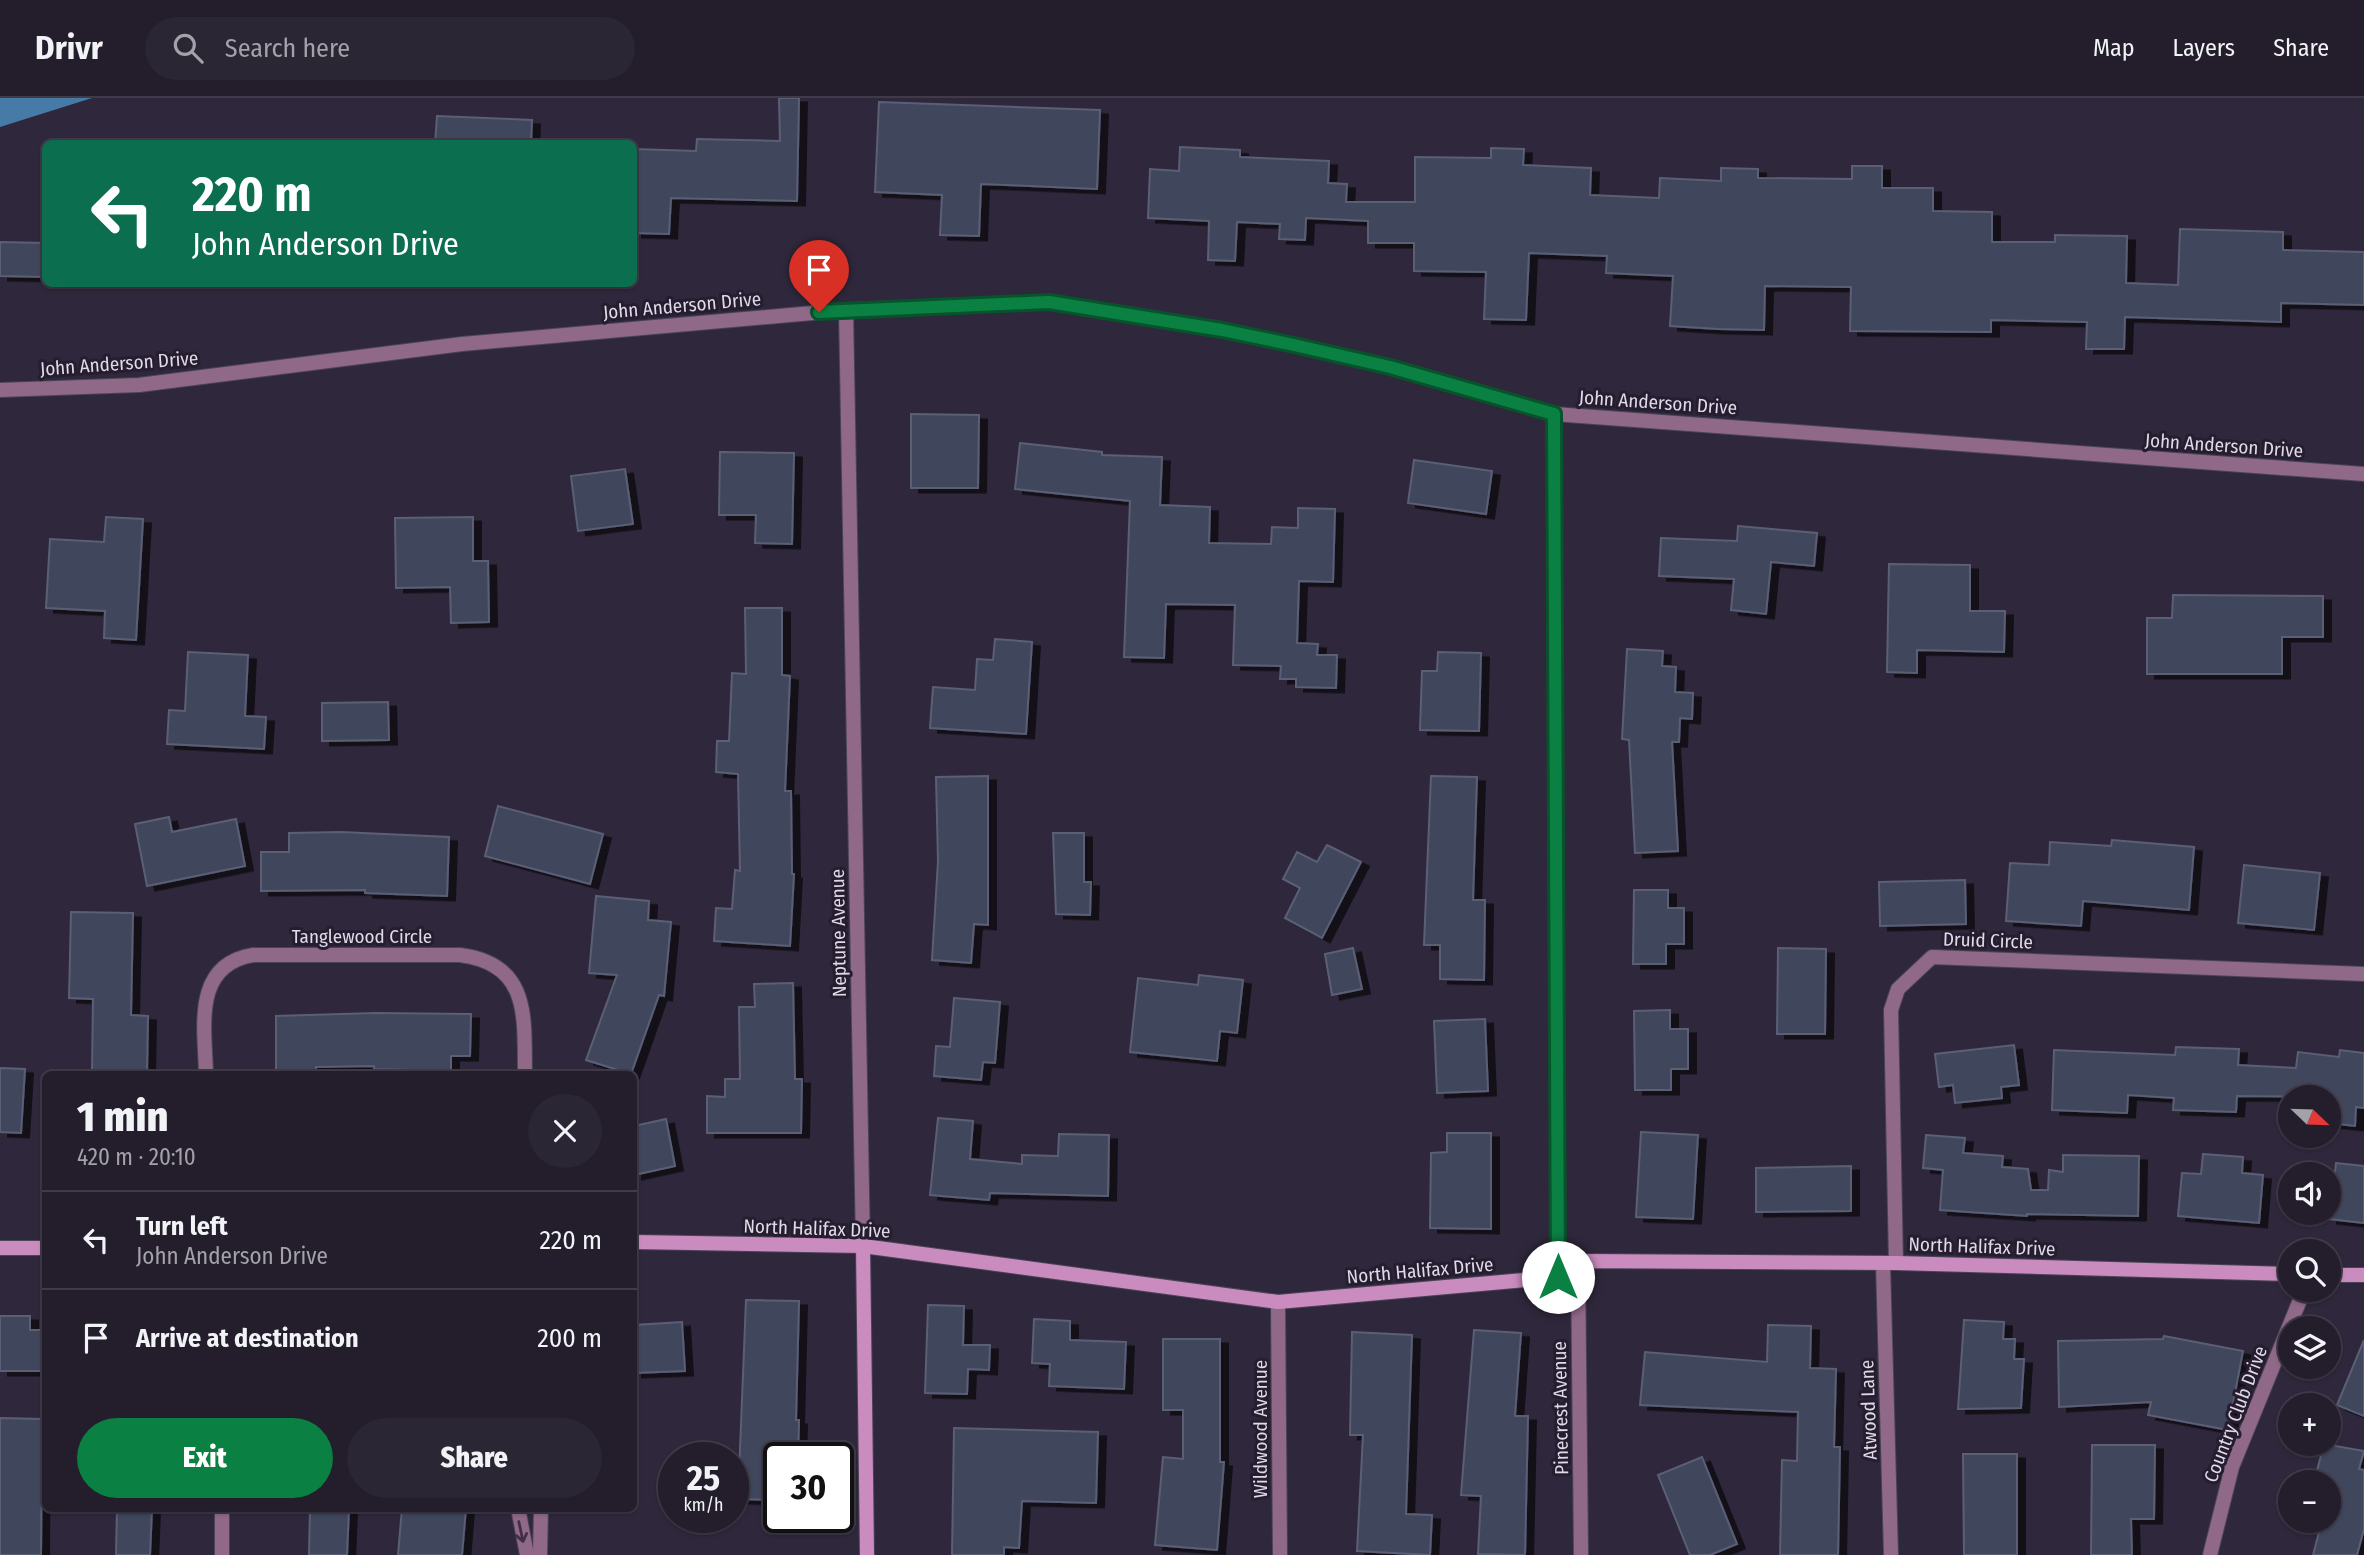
<!DOCTYPE html>
<html lang="en">
<head>
<meta charset="utf-8">
<style>
	body { margin:0; font-family:"Fira Sans Condensed",sans-serif; background:#2b2634; color:#f1f3f6; height:100vh; display:flex; flex-direction:column; font-size:26px; white-space:nowrap }
	* { box-sizing:border-box; margin:0 }
	p { font-size:23px; color:#a3a2a9 }
	.icon { flex:none; width:38px; height:38px; fill:none; stroke:currentColor; stroke-width:2; stroke-linecap:round; stroke-linejoin:round }
	.map { position:relative; flex:1; overflow:hidden }
	.drawer { position:absolute; left:42px; top:973px; width:595px; height:441px; display:flex; flex-direction:column; background:#231d2c; border-radius:10px; box-shadow:0 2px 5px #0004,0 0 0 2px #403b48 }
	.drawer>* { flex:none }
	.hud { position:absolute; left:42px; top:42px; width:595px; height:147px; border-radius:10px; box-shadow:0 2px 5px #0004,0 0 0 2px #403b48; background:#0b6e4f; color:#fff; overflow:hidden }
	.needle { width:46px; rotate:113deg }
	.controls { position:absolute; left:2278px; top:987px; display:grid; gap:14px }
	.controls a { display:grid; place-items:center; width:63px; height:63px; border-radius:50%; background:#231d2c; box-shadow:0 2px 5px #0004,0 0 0 2px #403b48; font-size:35px }
	.speed { position:absolute; left:658px; top:1344px; display:flex; gap:14px; font-size:35px; font-weight:700; text-align:center }
	.speed>* { display:grid; place-content:center; width:91px; height:91px; border-radius:50%; background:#231d2c; box-shadow:0 2px 5px #0004,0 0 0 2px #403b48; line-height:1 }
	.speed small { font-size:18px; font-weight:400 }
	.speed .limit { border:4px solid #111; border-radius:10px; background:#fff; color:#111 }
	.pin { position:absolute; display:grid; place-items:center; width:60px; height:60px; color:#fff; margin:-72px -30px; border-radius:50% 50% 50% 0; rotate:-45deg; box-shadow:0 0 7px #0007 }
	.pin .icon { rotate:45deg }
	.me { position:absolute; width:77px; margin:-38px; rotate:0deg; stroke-linejoin:round; filter:drop-shadow(0 0 5px #0008) }
	.turn { display:flex; align-items:center; gap:24px; height:147px; padding:0 35px; font-size:32px }
	.turn .icon { width:91px; height:91px; stroke-width:2.5 }
	.turn b { display:block; font-size:49px; line-height:60px }
	.round { display:grid; place-items:center; flex:none; width:74px; height:74px; border-radius:37px; background:#2b2634 }
	.head { display:flex; align-items:center; justify-content:space-between; height:119px; padding:0 35px }
	h1 { font-size:42px; font-weight:800; line-height:52px }
	.button { display:flex; gap:14px; margin-top:auto; padding:14px 35px }
	.button a { flex:1; height:80px; border-radius:42px; background:#0b8043; color:#fff; font-size:28px; font-weight:800; line-height:80px; text-align:center }
	.button a+a { background:#2b2634; color:#f1f3f6 }
	ul { padding:0; list-style:none }
	li { display:flex; align-items:center; gap:21px; height:98px; padding:0 35px; border-top:2px solid #403b48 }
	li div { flex:1 }
	li b { display:block; font-size:26px }
	li em { font-style:normal }
	header { display:flex; align-items:center; gap:42px; box-sizing:border-box; height:98px; padding:0 35px; background:#231d2c; border-bottom:2px solid #403b48 }
	header strong { font-size:33px }
	nav { display:flex; gap:38px; margin-inline-start:auto; font-size:24px }
	.search { width:490px; height:63px; background:#2b2634; display:flex; align-items:center; gap:18px; box-sizing:border-box; padding:0 24px; border-radius:38px; color:#a3a2a9; font-size:26px }
	.map>svg:first-child { display:block }
	.water { fill:#477ba7 }
	.building { fill:#41465c; stroke:#5a5f76; stroke-width:2; filter:url(#shadow) }
	.lines { fill:none; stroke-linecap:round; stroke-linejoin:round }
	.street-casing { stroke:#4b4457; stroke-width:16 }
	.secondary-casing { stroke:#4b4457; stroke-width:16 }
	.street { stroke:#906989; stroke-width:14 }
	.secondary { stroke:#ca8cbf; stroke-width:14 }
	.oneway { stroke:#403046 }
	.route-casing { stroke:#07532c; stroke-width:18 }
	.route { stroke:#0b8043; stroke-width:12 }
	.labels { text-anchor:middle; stroke-width:6; stroke-linejoin:round; paint-order:stroke }
	.street-label { font-size:19px; fill:#dfdae7; stroke:#261d30 }
</style>
</head>
<body>
<header>
<strong>Drivr</strong>
<div class="search"><svg class="icon" aria-label="search" viewBox="0 0 24 24"><circle cx="10" cy="10" r="6"/><path d="M15 15l6 6"/></svg>Search here</div>
<nav><a>Map</a><a>Layers</a><a>Share</a></nav>
</header>
<div class="map">
<svg width="2364" height="1457" viewBox="0 0 2364 1457">
	<defs>
		<filter id="shadow"><feDropShadow dx="8" dy="4.5" stdDeviation="0" flood-color="#0009"/></filter>
	</defs>
	<rect width="100%" height="100%" fill="#2f273b"/>
	<path class="water" d="M0 0H92L0 29Z"/>
	<g class="building">
		<path d="M779 0H799L797 103 671 100 669 136 634 135V51L696 53 697 41 780 43Z"/>
		<path d="M879 4 1100 12 1097 91 981 86 979 138 940 137 942 97 875 94Z"/>
		<path d="M437 18 532 22 531 46H435Z"/>
		<path d="M1180 49 1240 52V59L1329 63 1328 85 1347 86 1346 104H1415V59L1491 60V50L1524 51 1523 67 1591 70 1590 97 1659 100 1660 80 1721 83V70L1758 71V80L1852 81V68H1882V90H1933V113L1992 114V144H2055V137L2127 138 2126 185 2178 187 2180 131 2283 134V152L2364 154V207L2281 205V224L2125 219 2124 251H2086L2087 224 1991 222V234L1850 233 1851 189 1765 188 1764 232 1718 231 1670 228 1673 178 1606 175 1607 158 1529 155 1526 222 1484 221 1486 174 1414 173V145H1368V123L1306 120 1305 142 1279 141 1280 126 1237 124 1235 163 1208 162 1209 123 1148 120 1150 71 1179 73Z"/>
		<path d="M0 144 46 145V179L0 178Z"/>
		<path d="M911 316 979 317 978 390H911Z"/>
		<path d="M1020 345 1102 354V357L1162 359 1160 407 1210 409 1209 445 1271 446 1272 429 1298 430V410L1335 411 1333 484 1299 483 1297 545 1318 546 1317 557H1337L1336 590 1296 589V581H1280L1281 568 1233 567 1235 507 1166 506 1164 560 1124 559 1130 403 1015 391Z"/>
		<path d="M720 354 794 355 792 446 755 445 756 417H719Z"/>
		<path d="M1414 362 1492 373 1486 416 1408 405Z"/>
		<path d="M625 371 633 426 578 433 571 378Z"/>
		<path d="M106 419 143 421 136 542 104 540 105 513 46 510 50 441 104 444Z"/>
		<path d="M473 419V463H488L489 524 451 525 450 489 396 490 395 420Z"/>
		<path d="M1738 428 1817 435 1814 468 1771 464 1766 516 1731 512 1734 481 1659 478 1661 440 1737 443Z"/>
		<path d="M1889 466 1970 467V513H2005L2004 554 1917 552V575L1887 574Z"/>
		<path d="M2173 497 2323 498V539H2282V576H2147V520H2172Z"/>
		<path d="M745 510H782V577L790 578 785 693H791L792 776H794L790 848 714 843 716 810 732 811 735 772 740 773 738 676 716 674 717 643H729L732 575 746 576Z"/>
		<path d="M995 541 1032 544 1026 636 930 630 933 589 975 592 977 561 993 562Z"/>
		<path d="M1627 551 1663 553 1662 568 1676 569 1675 594 1693 595 1692 621 1680 620 1679 644H1672L1678 753 1635 755 1629 642 1622 641Z"/>
		<path d="M188 554 248 557 245 618 266 619 264 651 167 646 169 612 185 613Z"/>
		<path d="M1438 554 1481 555 1479 633 1420 632 1422 573H1437Z"/>
		<path d="M388 604 389 642 322 643V605Z"/>
		<path d="M988 678V827L974 826 971 865 932 862 938 763 936 679Z"/>
		<path d="M1431 678 1477 679 1473 802H1485L1484 882 1440 881V847H1424Z"/>
		<path d="M498 708 603 736 590 786 485 758Z"/>
		<path d="M169 719 172 734 236 721 245 768 147 788 135 726Z"/>
		<path d="M341 734 449 739 447 798 365 795V792L261 793V754H289V735Z"/>
		<path d="M1053 735H1084V784H1091L1090 817 1056 816Z"/>
		<path d="M2112 742 2194 749 2189 812 2083 803 2081 828 2006 823 2010 765 2049 767 2050 744 2111 748Z"/>
		<path d="M1327 747 1361 764 1322 840 1285 820 1300 790 1283 781 1297 754 1317 764Z"/>
		<path d="M2244 767 2320 775 2314 832 2238 825Z"/>
		<path d="M1965 782 1966 826 1880 828 1879 784Z"/>
		<path d="M1634 792H1668V810H1684V846H1666V866H1633Z"/>
		<path d="M596 798 649 803 648 822 671 824 664 898 659 897 631 976 586 962 617 877 589 875Z"/>
		<path d="M71 814 133 815 131 917 148 918 147 976H92L93 901 69 900Z"/>
		<path d="M1353 850 1362 891 1332 897 1325 856Z"/>
		<path d="M1778 850 1826 851 1825 936H1777Z"/>
		<path d="M1199 877 1243 882 1237 935 1220 933 1217 963 1130 954 1138 880 1198 887Z"/>
		<path d="M793 885 795 981H802L801 1035H707V998L725 999V981H740L739 909H755L754 886Z"/>
		<path d="M954 900 1000 904 995 965 983 964 981 982 934 978 936 948 950 949Z"/>
		<path d="M1670 912V931H1688V971H1671V992H1635L1634 913Z"/>
		<path d="M375 915 471 916 470 958H451V973L374 971V968L316 969V976H276V918Z"/>
		<path d="M1485 921 1488 993 1437 995 1434 923Z"/>
		<path d="M2014 947 2019 987 2001 989 2002 1000 1955 1005 1953 987 1939 989 1935 956Z"/>
		<path d="M2176 949 2239 951 2238 967 2296 970 2298 954 2339 959 2340 952 2364 955V1010L2356 1009 2355 1028 2329 1025V999L2237 998 2236 1014 2173 1012 2174 1000 2128 997 2127 1015 2052 1012 2054 952 2175 957Z"/>
		<path d="M0 970 25 971 21 1035 0 1034Z"/>
		<path d="M938 1020 973 1023 970 1061 1022 1066V1057L1058 1058 1059 1036 1109 1037 1108 1098 990 1095 989 1102 930 1097Z"/>
		<path d="M666 1021 675 1068 634 1077V1028Z"/>
		<path d="M1641 1034 1698 1037 1693 1121 1636 1119Z"/>
		<path d="M1447 1035H1491V1131L1430 1130 1431 1055 1447 1054Z"/>
		<path d="M1926 1037 1965 1040 1963 1055 2003 1058 2002 1069 2028 1071 2031 1092H2048L2049 1072 2063 1074V1057L2139 1058 2138 1118 2027 1116V1118L1940 1112 1943 1072 1923 1070Z"/>
		<path d="M2203 1056 2243 1059 2242 1075 2263 1077 2259 1125 2178 1118 2182 1075 2201 1076Z"/>
		<path d="M2336 1065 2364 1068V1125L2329 1121V1083H2334Z"/>
		<path d="M1851 1068V1113L1756 1114V1070Z"/>
		<path d="M746 1202 799 1203 796 1322H799L798 1360H779V1402L738 1401Z"/>
		<path d="M928 1207 964 1208 963 1247H990L989 1272 968 1271 967 1296 925 1295Z"/>
		<path d="M0 1218H30V1232H46V1273H0Z"/>
		<path d="M1034 1221 1070 1223V1242L1126 1244 1124 1291 1049 1288 1050 1266 1032 1265Z"/>
		<path d="M1964 1222 2004 1224 2003 1241H2015L2014 1261H2024L2021 1310 1958 1311Z"/>
		<path d="M682 1224 685 1273 634 1275V1227Z"/>
		<path d="M1768 1227 1811 1228 1810 1270 1836 1271 1834 1349H1840L1838 1457H1780L1782 1362 1797 1363 1798 1314 1640 1307 1645 1254 1767 1264Z"/>
		<path d="M1474 1232 1521 1235 1515 1318H1528L1525 1457 1478 1456 1481 1398 1461 1397Z"/>
		<path d="M1352 1234 1412 1237 1406 1416 1432 1417 1430 1457 1357 1453 1363 1337H1350Z"/>
		<path d="M2164 1238 2243 1253 2228 1332 2148 1317 2151 1304 2059 1309 2058 1243 2163 1241Z"/>
		<path d="M1163 1241H1220V1364H1224L1217 1452 1155 1447 1163 1359 1183 1361V1312H1163Z"/>
		<path d="M2364 1242V1318L2337 1307Z"/>
		<path d="M0 1320 42 1321 41 1457H0Z"/>
		<path d="M954 1330 1098 1334 1096 1405 1022 1403 1019 1450 1004 1449V1457H952Z"/>
		<path d="M2324 1346 2364 1353 2359 1371 2364 1372V1431L2357 1457H2313L2322 1423H2329V1384H2314Z"/>
		<path d="M2092 1347H2155L2154 1421H2131L2132 1457H2091Z"/>
		<path d="M1963 1356H2017V1457H1964Z"/>
		<path d="M1702 1359 1737 1446 1710 1457H1690L1658 1377Z"/>
		<path d="M117 1410H152L150 1457H116Z"/>
		<path d="M310 1410H349L347 1457H309Z"/>
		<path d="M402 1410H466L462 1457H398Z"/>
	</g>
	<g class="lines">
		<g class="street-casing">
			<g id="street">
				<path d="M846 212 863 1148"/>
				<path d="M0 292 139 287 462 246 846 212 1049 204 1221 231 1390 269 1554 316 2364 376"/>
				<path d="M1554 316 1558 1179"/>
				<path d="M206 976C205 930 192 867 253 857H460C531 866 524 920 525 976"/>
				<path d="M1578 1163 1581 1457"/>
				<path d="M1896 1165 1891 912 1898 891 1932 859 2364 876"/>
				<path d="M1883 1166 1891 1457"/>
				<path d="M1278 1204 1280 1457"/>
				<path d="M222 1410V1457"/>
				<path d="M518 1410 527 1457"/>
				<path d="M540 1457 541 1410"/>
				<path d="M2210 1457 2232 1369 2304 1192"/>
			</g>
		</g>
		<g class="secondary-casing">
			<g id="secondary">
				<path d="M634 1144 863 1148 1278 1204 1558 1179 1578 1163 1896 1165 2291 1176"/>
				<path d="M863 1148 867 1457"/>
				<path d="M0 1150H46"/>
				<path d="M2329 1177H2364"/>
			</g>
		</g>
		<use href="#street" class="street"/>
		<use href="#secondary" class="secondary"/>
	</g>
	<defs><path id="oneway-shaft" d="M-6 0H5M1.5-3L5.5 0L1.5 3" fill="none" stroke-width="1.6" stroke-linecap="round" stroke-linejoin="round" transform="scale(1.75)"/></defs>
	<use class="oneway" href="#oneway-shaft" transform="translate(521 1434) rotate(78)"/>
	<g class="lines">
		<g class="route-casing">
			<path id="route" d="M819 214 1049 204 1222 232 1294 247 1390 269 1554 316 1558 1179"/>
		</g>
		<use href="#route" class="route"/>
	</g>
	<g class="labels">
		<g class="street-label">
			<text transform="translate(682 207) rotate(-5)" y="7">John Anderson Drive</text>
			<text transform="translate(119 265) rotate(-4)" y="7">John Anderson Drive</text>
			<text transform="translate(1658 304) rotate(4)" y="7">John Anderson Drive</text>
			<text transform="translate(2224 347) rotate(4)" y="7">John Anderson Drive</text>
			<text transform="translate(838 835) rotate(-91)" y="7">Neptune Avenue</text>
			<text x="362" y="845">Tanglewood Circle</text>
			<text transform="translate(1988 842) rotate(2)" y="7">Druid Circle</text>
			<text transform="translate(817 1130) rotate(2)" y="7">North Halifax Drive</text>
			<text transform="translate(1982 1148) rotate(2)" y="7">North Halifax Drive</text>
			<text transform="translate(1420 1172) rotate(-5)" y="7">North Halifax Drive</text>
			<text transform="translate(1560 1310) rotate(-91)" y="7">Pinecrest Avenue</text>
			<text transform="translate(1868 1312) rotate(-92)" y="7">Atwood Lane</text>
			<text transform="translate(2235 1316) rotate(-69)" y="7">Country Club Drive</text>
			<text transform="translate(1260 1331) rotate(-90)" y="7">Wildwood Avenue</text>
		</g>
	</g>
</svg>
<div class="controls">
<a><svg class="needle" viewBox="-14 -14 28 28"><path d="M0-13l5 13h-10z" fill="#e53935"/><path d="M0 13l5-13h-10z" fill="#a3a2a9"/></svg></a>
<a><svg class="icon" aria-label="sound" viewBox="0 0 24 24"><path d="M4 9h4l5-4v14l-5-4H4zM17 9q2 3 0 6"/></svg></a>
<a><svg class="icon" aria-label="search" viewBox="0 0 24 24"><circle cx="10" cy="10" r="6"/><path d="M15 15l6 6"/></svg></a>
<a><svg class="icon" aria-label="layers" viewBox="0 0 24 24"><path d="M12 4l9 5-9 5-9-5zM3 14l9 5 9-5"/></svg></a>
<a>+</a>
<a>−</a>
</div>
<div class="speed"><div>25<small>km/h</small></div><div class="limit">30</div></div>
<div class="pin" style="left:819px;top:214px;background:#d93025"><svg class="icon" aria-label="arrive" viewBox="0 0 24 24"><path d="M6 21V4h12l-3 4 3 4H6"/></svg></div>
<svg class="me" style="left:1558px;top:1179px" viewBox="-20 -20 40 40"><circle r="19" fill="#fff"/><path d="M0-13L10 11 0 6-10 11z" fill="#0b8043"/></svg>
<div class="hud">
<div class="turn"><svg class="icon" aria-label="left" viewBox="0 0 24 24"><path d="M17 20v-9H6M10 6l-5 5 5 5"/></svg><div><b>220 m</b>John Anderson Drive</div></div>
</div>
<section class="drawer">
<div class="head"><div><h1>1 min</h1><p>420 m · 20:10</p></div><a class="round"><svg class="icon" aria-label="close" viewBox="0 0 24 24"><path d="M6 6l12 12M18 6L6 18"/></svg></a></div>
<ul>
<li><svg class="icon" aria-label="left" viewBox="0 0 24 24"><path d="M17 20v-9H6M10 6l-5 5 5 5"/></svg><div><b>Turn left</b><p>John Anderson Drive</p></div><em>220 m</em></li>
<li><svg class="icon" aria-label="arrive" viewBox="0 0 24 24"><path d="M6 21V4h12l-3 4 3 4H6"/></svg><div><b>Arrive at destination</b></div><em>200 m</em></li>
</ul>
<div class="button"><a>Exit</a><a>Share</a></div>
</section>
</div>
</body>
</html>
